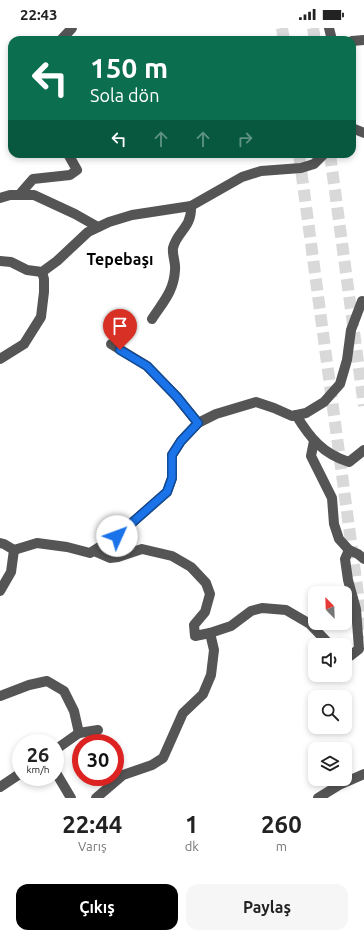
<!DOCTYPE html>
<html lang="tr">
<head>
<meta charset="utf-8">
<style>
	body { margin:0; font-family:Ubuntu,sans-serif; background:#f6f6f6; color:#222; height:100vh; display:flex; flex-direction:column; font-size:15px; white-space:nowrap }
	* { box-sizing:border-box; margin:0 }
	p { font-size:13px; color:#767676 }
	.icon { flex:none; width:22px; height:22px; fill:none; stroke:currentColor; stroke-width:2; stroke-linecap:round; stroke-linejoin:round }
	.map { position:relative; height:770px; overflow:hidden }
	.details { display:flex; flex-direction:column; background:#fff; flex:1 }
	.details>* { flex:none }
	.guide { position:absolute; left:8px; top:8px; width:348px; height:122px; border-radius:12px; box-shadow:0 2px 6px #0003; background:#0b6e4f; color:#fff; overflow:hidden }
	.needle { width:26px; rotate:337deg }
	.tools { position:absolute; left:308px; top:558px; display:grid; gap:8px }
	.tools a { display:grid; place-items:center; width:44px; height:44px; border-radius:8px; background:#fff; box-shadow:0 2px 6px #0003; font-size:20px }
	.speed { position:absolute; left:12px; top:706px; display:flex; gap:8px; font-size:20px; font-weight:700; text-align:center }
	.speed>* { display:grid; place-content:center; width:52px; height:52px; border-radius:50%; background:#fff; box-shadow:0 2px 6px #0003; line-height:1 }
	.speed small { font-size:10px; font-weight:400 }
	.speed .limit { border:6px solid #d22; background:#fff; color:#111 }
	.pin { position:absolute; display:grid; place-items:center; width:34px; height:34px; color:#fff; margin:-41px -17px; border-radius:50% 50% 50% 0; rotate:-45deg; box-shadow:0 0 4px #0007 }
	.pin .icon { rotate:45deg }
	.me { position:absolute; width:44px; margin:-22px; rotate:47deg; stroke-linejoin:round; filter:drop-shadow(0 0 3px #0008) }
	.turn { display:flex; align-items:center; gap:14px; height:84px; padding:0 16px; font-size:18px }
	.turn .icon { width:52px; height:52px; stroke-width:2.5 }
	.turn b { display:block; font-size:28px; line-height:34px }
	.lanes { display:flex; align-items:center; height:38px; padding:0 16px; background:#0003; justify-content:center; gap:20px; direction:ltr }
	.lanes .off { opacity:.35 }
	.eta { display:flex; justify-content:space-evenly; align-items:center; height:68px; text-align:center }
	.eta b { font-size:24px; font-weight:600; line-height:28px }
	.primary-button { display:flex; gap:8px; margin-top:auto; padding:8px 16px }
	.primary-button a { flex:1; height:46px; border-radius:12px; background:#000; color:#fff; font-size:16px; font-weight:600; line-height:46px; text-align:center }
	.primary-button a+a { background:#f6f6f6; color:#222 }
	.status { display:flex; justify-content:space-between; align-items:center; height:28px; padding:0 20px; background:#fff; direction:ltr }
	.status svg { height:11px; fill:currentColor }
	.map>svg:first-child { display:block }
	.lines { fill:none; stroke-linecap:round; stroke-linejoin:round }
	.highway-tunnel { stroke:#d9d9d9; stroke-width:12; stroke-dasharray:12 6; stroke-linecap:butt }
	.minor { stroke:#555; stroke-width:10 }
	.route-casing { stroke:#114b97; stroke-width:10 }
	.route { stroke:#1a73e8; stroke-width:7 }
	.labels { text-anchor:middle; stroke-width:3; stroke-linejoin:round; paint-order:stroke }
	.district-label { font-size:16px; font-weight:bold; fill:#000; stroke:#fff }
</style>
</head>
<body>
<div class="status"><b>22:43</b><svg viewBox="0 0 49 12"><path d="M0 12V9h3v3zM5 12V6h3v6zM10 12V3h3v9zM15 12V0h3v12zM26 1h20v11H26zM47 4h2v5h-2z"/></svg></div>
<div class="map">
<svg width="364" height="770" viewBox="0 0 364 770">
	<rect width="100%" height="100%" fill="#fff"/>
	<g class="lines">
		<g class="highway-tunnel">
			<path d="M282 0 284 12"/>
			<path d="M313 0 315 12"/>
			<path d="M299 126 364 611"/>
			<path d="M330 126 364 378"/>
		</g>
		<g class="minor">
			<path d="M329 0 332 12"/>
			<path d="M61 12 72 0"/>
			<path d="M352 13 364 12"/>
			<path d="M352 100 364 105"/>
			<path d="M19 167 33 151 70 147 77 142 68 126"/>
			<path d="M0 170 10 167H34L75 186 98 199"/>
			<path d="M0 233 11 234 27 242 42 244 57 233 88 204 109 194 132 187 191 178 242 149 261 143 301 140 314 136 324 126"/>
			<path d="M152 291C163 274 174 263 175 242 176 235 172 227 173 220 177 203 192 200 191 178"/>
			<path d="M111 316 147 338 177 369 198 395"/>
			<path d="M0 331 24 316 41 289 44 264V251L42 244"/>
			<path d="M296 387C310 410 323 426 349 434L364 422"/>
			<path d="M314 413 311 428 332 470 334 496 339 511 349 522"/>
			<path d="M0 515 4 516 14 522 11 544 0 563"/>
			<path d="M14 522 37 515 67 519 90 525 117 508 167 464 172 450V427L181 413 198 395 216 386 256 374 274 380 292 388 306 385 324 374 340 356 347 332 351 302 362 273"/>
			<path d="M94 523 110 530 118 529 142 521 172 528 191 539 206 555 210 566 205 584 194 597 195 608 210 605 231 598 251 583 262 580 286 582 310 596 330 617"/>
			<path d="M345 627 350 628 359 621 356 581 348 552 345 531 349 522 358 526 364 531"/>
			<path d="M0 668 29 657 47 653 64 663 74 683 79 705"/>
			<path d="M55 722 79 705 98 702"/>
			<path d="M55 743 71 770"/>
			<path d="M0 759 21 745"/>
			<path d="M96 770 123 747 152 737 163 730 183 685 203 666 211 647 214 622 210 605"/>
			<path d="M318 770 339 757 364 746"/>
		</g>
	</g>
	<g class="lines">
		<g class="route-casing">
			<path id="route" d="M117 508 167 464 172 450V427L181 413 198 395 177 369 147 338 120 322"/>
		</g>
		<use href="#route" class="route"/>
	</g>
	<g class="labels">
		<g class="district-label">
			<text x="120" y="237">Tepebaşı</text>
		</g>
	</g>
</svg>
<div class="tools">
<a><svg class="needle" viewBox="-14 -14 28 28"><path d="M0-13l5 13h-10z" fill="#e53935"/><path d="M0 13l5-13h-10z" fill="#767676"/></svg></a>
<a><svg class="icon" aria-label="sound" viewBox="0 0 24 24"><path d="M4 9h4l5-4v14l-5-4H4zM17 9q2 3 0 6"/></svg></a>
<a><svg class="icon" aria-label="search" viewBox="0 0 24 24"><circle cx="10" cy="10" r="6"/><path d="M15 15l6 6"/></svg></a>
<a><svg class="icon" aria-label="layers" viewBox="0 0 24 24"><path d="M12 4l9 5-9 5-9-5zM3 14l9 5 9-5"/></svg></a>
</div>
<div class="speed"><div>26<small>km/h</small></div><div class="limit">30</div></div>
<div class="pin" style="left:120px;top:322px;background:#d93025"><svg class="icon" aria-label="arrive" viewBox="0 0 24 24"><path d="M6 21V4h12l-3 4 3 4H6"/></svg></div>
<svg class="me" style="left:117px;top:508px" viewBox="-20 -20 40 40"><circle r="19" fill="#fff"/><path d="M0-13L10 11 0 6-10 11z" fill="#1a73e8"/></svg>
<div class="guide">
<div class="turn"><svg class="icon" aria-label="left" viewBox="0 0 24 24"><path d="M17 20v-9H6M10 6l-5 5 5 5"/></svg><div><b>150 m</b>Sola dön</div></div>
<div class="lanes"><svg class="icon" aria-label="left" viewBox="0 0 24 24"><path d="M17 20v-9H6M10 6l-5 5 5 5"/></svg><svg class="icon off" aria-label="ahead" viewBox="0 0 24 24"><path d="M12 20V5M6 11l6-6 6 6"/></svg><svg class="icon off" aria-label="ahead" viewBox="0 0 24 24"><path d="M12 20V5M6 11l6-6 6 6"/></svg><svg class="icon off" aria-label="right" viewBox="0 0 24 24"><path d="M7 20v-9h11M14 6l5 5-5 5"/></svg></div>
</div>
</div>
<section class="details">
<div class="eta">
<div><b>22:44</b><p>Varış</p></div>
<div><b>1</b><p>dk</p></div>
<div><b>260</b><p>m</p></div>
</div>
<div class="primary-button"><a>Çıkış</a><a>Paylaş</a></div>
</section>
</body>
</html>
